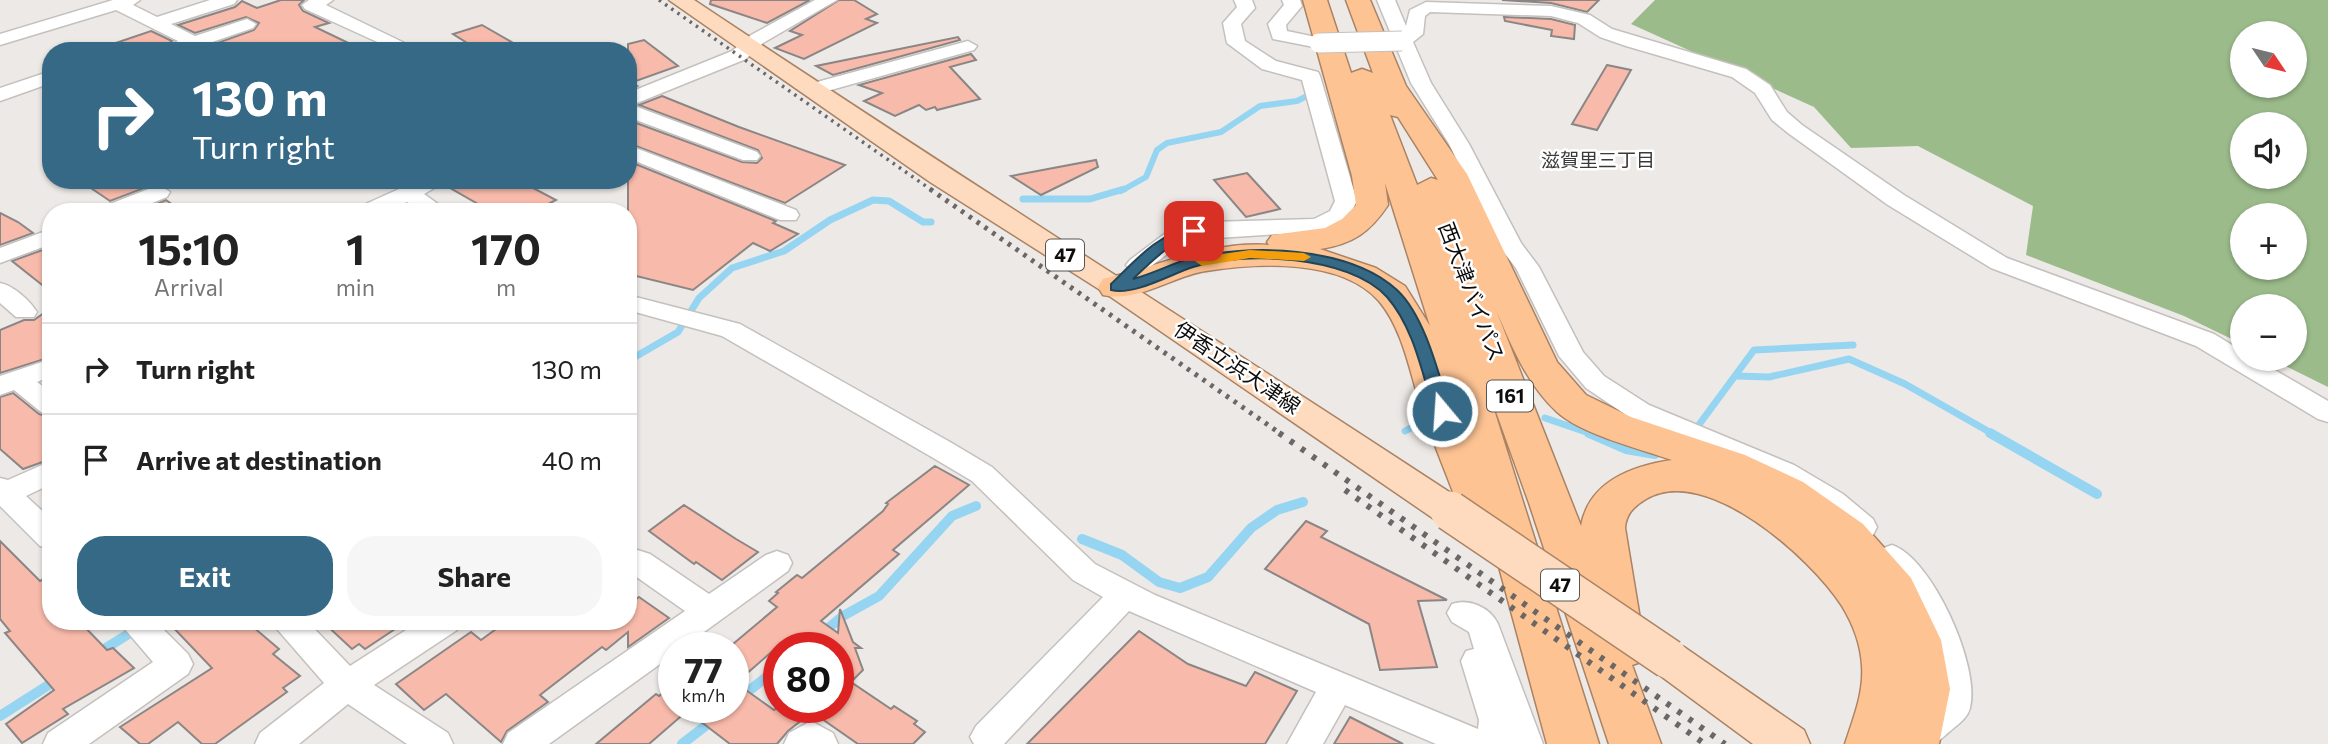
<!DOCTYPE html>
<html lang="en">
<head>
<meta charset="utf-8">
<style>
	body { margin:0; font-family:Commissioner,"Noto Sans JP",sans-serif; background:#f6f6f6; color:#222; height:100vh; display:flex; flex-direction:column; font-size:26px; white-space:nowrap }
	* { box-sizing:border-box; margin:0 }
	p { font-size:23px; color:#767676 }
	.icon { flex:none; width:38px; height:38px; fill:none; stroke:currentColor; stroke-width:2; stroke-linecap:round; stroke-linejoin:round }
	.map { position:relative; flex:1; overflow:hidden }
	.side { position:absolute; left:42px; top:203px; width:595px; height:427px; display:flex; flex-direction:column; background:#fff; border-radius:28px; box-shadow:0 2px 5px #0004 }
	.side>* { flex:none }
	.hud { position:absolute; left:42px; top:42px; width:595px; height:147px; border-radius:28px; box-shadow:0 2px 5px #0004; background:#356986; color:#fff; overflow:hidden }
	.needle { width:46px; rotate:125deg }
	.fabs { position:absolute; left:2230px; top:21px; display:grid; gap:14px }
	.fabs a { display:grid; place-items:center; width:77px; height:77px; border-radius:50%; background:#fff; box-shadow:0 2px 5px #0004; font-size:35px }
	.speed { position:absolute; left:658px; top:632px; display:flex; gap:14px; font-size:35px; font-weight:700; text-align:center }
	.speed>* { display:grid; place-content:center; width:91px; height:91px; border-radius:50%; background:#fff; box-shadow:0 2px 5px #0004; line-height:1 }
	.speed small { font-size:18px; font-weight:400 }
	.speed .limit { border:10px solid #d22; background:#fff; color:#111 }
	.pin { position:absolute; display:grid; place-items:center; width:60px; height:60px; color:#fff; margin:-30px; border-radius:14px; box-shadow:0 4px 10px #0006 }
	.me { position:absolute; width:77px; margin:-38px; rotate:342deg; stroke-linejoin:round; filter:drop-shadow(0 0 5px #0008) }
	.turn { display:flex; align-items:center; gap:24px; height:147px; padding:0 35px; font-size:32px }
	.turn .icon { width:91px; height:91px; stroke-width:2.5 }
	.turn b { display:block; font-size:49px; line-height:60px }
	.eta { display:flex; justify-content:space-evenly; align-items:center; height:119px; text-align:center }
	.eta b { font-size:42px; font-weight:700; line-height:49px }
	.primary-button { display:flex; gap:14px; margin-top:auto; padding:14px 35px }
	.primary-button a { flex:1; height:80px; border-radius:28px; background:#356986; color:#fff; font-size:28px; font-weight:700; line-height:80px; text-align:center }
	.primary-button a+a { background:#f6f6f6; color:#222 }
	ul { padding:0; list-style:none }
	li { display:flex; align-items:center; gap:21px; height:91px; padding:0 35px; border-top:2px solid #e0e0e0 }
	li div { flex:1 }
	li b { display:block; font-size:26px }
	li em { font-style:normal }
	.map>svg:first-child { display:block }
	.forest { fill:#9bbb8b; fill-rule:evenodd }
	.lines { fill:none; stroke-linecap:round; stroke-linejoin:round }
	.stream-far2 { stroke:#96d5f2; stroke-width:6 }
	.stream-far1 { stroke:#96d5f2; stroke-width:7 }
	.stream { stroke:#96d5f2; stroke-width:10 }
	.building { fill:#f8baaa; stroke:#8a8685; stroke-width:2; fill-rule:evenodd }
	.minor-casing { stroke:#c4c0be; stroke-width:3 }
	.major-casing { stroke:#aa8364; stroke-width:3 }
	.highway-casing { stroke:#aa8364; stroke-width:3 }
	.minor { fill:#fff; fill-rule:evenodd }
	.major { fill:#fedbbe; fill-rule:evenodd }
	.highway { fill:#fec393; fill-rule:evenodd }
	.rail-far2 { stroke:#6a6766; stroke-width:3.5; stroke-dasharray:2.5 5; stroke-linecap:butt }
	.rail-far1 { stroke:#6a6766; stroke-width:5; stroke-dasharray:3.5 6; stroke-linecap:butt }
	.rail { stroke:#6a6766; stroke-width:6; stroke-dasharray:4.5 9; stroke-linecap:butt }
	.minor-bridge-casing { stroke:#c4c0be; stroke-width:21; stroke-linecap:butt }
	.major-bridge-casing { stroke:#aa8364; stroke-width:42; stroke-linecap:butt }
	.minor-bridge { stroke:#fff; stroke-width:19 }
	.major-bridge { stroke:#fedbbe; stroke-width:39 }
	.route { fill:#356986; stroke:#224457; stroke-width:2 }
	.slow { fill:#f59e0b }
	.labels { text-anchor:middle; stroke-width:5; stroke-linejoin:round; paint-order:stroke }
	.far-neighbourhood-label { font-size:19px; fill:#3c3a38; stroke:#fff }
	.shield { fill:#fff; stroke:#565655; stroke-width:2 }
	.shield-label { font-size:19px; font-weight:bold; fill:#0e0d0c }
	.street-label { font-size:21px; fill:#0e0d0c; stroke:#fff }
</style>
</head>
<body>
<div class="map">
<svg width="2328" height="744" viewBox="0 0 2328 744">
	<rect width="100%" height="100%" fill="#ede9e7"/>
	<path class="forest" d="M1655 0H2328V387L2271 359H2294V306H2242V344L2184 316 2026 255 2033 206 1918 146 1851 148 1814 107 1631 24ZM2242 33H2294V86H2242ZM2242 124H2294V177H2242ZM2242 215H2294V268H2242Z"/>
	<g class="lines">
		<path class="stream-far2" d="M1121 191 1146 177 1157 150 1167 143 1221 132 1260 106 1297 101 1307 96"/>
		<g class="stream-far1">
			<path d="M1023 199H1090L1124 189"/>
			<path d="M628 361 678 332 699 298 732 268 784 251 830 220 873 200 889 201 923 222H931"/>
			<path d="M1736 376 1769 377 1849 359 1905 384 1993 434"/>
			<path d="M1545 418 1592 434"/>
			<path d="M1698 426 1754 350 1853 345"/>
			<path d="M1405 431 1428 419"/>
		</g>
		<g class="stream">
			<path d="M1589 433 1626 449 1655 454"/>
			<path d="M1990 433 2097 494"/>
			<path d="M1082 539 1122 555 1159 582 1180 588 1208 577 1251 528 1277 510 1303 502"/>
			<path d="M821 634 843 616 879 596 952 516 976 506"/>
			<path d="M98 653 138 628"/>
			<path d="M740 698 779 667"/>
			<path d="M0 716 58 679"/>
			<path d="M682 744 730 707"/>
		</g>
	</g>
	<g class="building">
		<path d="M281 0H304L299 5 303 11 329 23 315 27 365 51H195L254 30 259 23 246 17 195 33 178 25 235 7 242 1 257 8Z"/>
		<path d="M711 0H810L767 23 710 4Z"/>
		<path d="M839 0H854L877 14 866 19 877 23 804 59 775 48 802 35 790 31Z"/>
		<path d="M1502 0H1599L1587 12 1551 3Z"/>
		<path d="M1504 17 1551 19 1575 25 1574 39 1551 36 1552 30 1505 21Z"/>
		<path d="M482 25 527 51H480L453 34Z"/>
		<path d="M151 31 172 41 157 51H105L104 47Z"/>
		<path d="M958 37 960 40 833 75 816 66Z"/>
		<path d="M644 40 678 66 630 83 637 86 628 90V44Z"/>
		<path d="M971 54 976 60 950 67 980 99 937 110 935 107 926 110 919 105 895 116 864 101 882 93 859 85Z"/>
		<path d="M1607 65 1631 70 1597 130 1572 124Z"/>
		<path d="M662 96 739 127 845 165 785 203 628 143V120L742 162 757 163 762 158 758 150 639 105Z"/>
		<path d="M1096 160 1098 167 1041 195 1011 176Z"/>
		<path d="M628 161 776 221 773 223 798 234 770 251 753 243 693 290 628 274Z"/>
		<path d="M1247 173 1280 209 1246 217 1214 180Z"/>
		<path d="M79 180H137L147 187 110 201Z"/>
		<path d="M451 180H518L556 200 533 212H492L445 185Z"/>
		<path d="M166 200 183 212H138Z"/>
		<path d="M0 213 18 222 33 233 0 245Z"/>
		<path d="M51 247V292L12 261Z"/>
		<path d="M51 308V357L0 373V330L24 320H34Z"/>
		<path d="M13 393 39 414 51 417V459L23 469 0 449V397Z"/>
		<path d="M935 466 969 485 893 550 899 554 821 621 838 633 840 609 853 642 861 648H855L863 670 851 682 891 709 894 706 917 721 914 724 925 732 913 744H858L812 712 788 731 777 744H730L687 711 649 744H596L656 694 659 696 674 684V707H733V644L777 607 769 601 778 593 776 592 797 575 802 578 883 511 888 504 886 503ZM776 648H838V707H778L774 710 736 683Z"/>
		<path d="M684 505 736 539 758 552 722 580 696 562 694 564 649 531Z"/>
		<path d="M1306 521 1327 531 1321 537 1447 600 1418 601 1437 667 1380 670 1369 624 1265 569Z"/>
		<path d="M0 541 40 581 51 575V621H79L107 650 113 648 134 668 63 709 68 714 22 743 6 724 54 690 5 633 10 631 0 619Z"/>
		<path d="M639 597 669 618 628 647V632L606 650 602 647 540 695 548 702 507 731 501 742 446 694 424 710 396 684 471 632 481 640 507 621H628V605Z"/>
		<path d="M167 621H246L279 649 273 654 300 676 283 688 287 692 215 744H202L178 722 148 744H140L120 727 212 668Z"/>
		<path d="M322 621H407L365 649 359 644 352 649Z"/>
		<path d="M1139 631 1188 664 1246 686 1255 672 1297 691 1265 744H1027Z"/>
		<path d="M1350 717 1403 744H1334Z"/>
	</g>
	<g class="lines">
		<g class="minor-casing">
			<g id="minor">
				<path d="M113 0H140L133 5 157 17 210 0H237L234 4 171 24 195 36 247 19 256 24 253 28 186 51H159L178 41 116 10 0 45V34Z"/>
				<path d="M309 0H333L326 5 421 51H397L305 9 302 5Z"/>
				<path d="M815 0H837L763 43 746 59 632 105 757 152 760 156 757 160H743L628 117V93L732 51 751 35Z"/>
				<path d="M1234 0H1252L1255 8 1241 24 1245 41 1276 61 1318 72 1320 76 1357 201 1347 220 1327 231 1186 240 1146 270H1130L1126 265 1130 260 1171 229 1210 222 1314 219 1330 211 1335 201 1302 80 1262 69 1227 43 1223 23 1237 7Z"/>
				<path d="M1282 0H1300L1302 6 1286 25 1287 31 1325 39 1328 43 1325 47 1319 48 1273 39 1268 24 1284 5Z"/>
				<path d="M1377 0H1395L1406 26 1410 10 1426 2 1551 6 1590 15 1612 29 1746 69 1770 85 1787 112 1802 125 1904 195 2007 258 2214 334 2242 351V359H2256L2328 401V422L2318 419 2196 346 1991 268 1888 205 1788 133 1772 120 1755 93 1732 77 1626 46 1600 37 1578 23 1551 16 1430 12 1425 16 1423 34 1413 42 1431 83 1469 144 1521 243 1539 267 1583 352 1604 376 1649 405 1794 465 1843 494 1873 519 1877 527 1873 535 1862 538 1851 535 1823 510 1774 479 1629 417 1586 388 1559 356 1516 268 1498 245 1449 144 1411 83Z"/>
				<path d="M968 41 977 46 974 50 813 95 803 89 806 85Z"/>
				<path d="M51 71V83L0 101V88Z"/>
				<path d="M628 145 796 210 799 215 796 220H780L628 158Z"/>
				<path d="M419 180H448L424 194 449 212H422L407 202 386 212H356L359 207Z"/>
				<path d="M159 185 170 192 167 197 130 212H99L102 207Z"/>
				<path d="M51 229V244L0 263V248Z"/>
				<path d="M0 283C14 286 29 300 37 312L34 317H16L0 303Z"/>
				<path d="M628 295 740 324 950 442 992 467 1095 564 1155 595 1478 729 1479 720 1461 661 1466 651 1474 649 1469 632 1452 622 1447 613 1452 604C1469 598 1490 607 1498 624L1543 744H1436L1345 705 1323 744H1287L1316 692 1129 611 1004 744H974L970 737 976 726 1103 597 1073 580 972 481 930 456 722 336 628 310Z"/>
				<path d="M51 359V376L37 382 51 392V415L41 412 14 390 0 395V376Z"/>
				<path d="M51 461V484L26 496 51 519V549L40 546 0 506V478L8 480Z"/>
				<path d="M1892 545C1932 558 1981 667 1970 708 1967 719 1957 725 1949 732 1944 736 1938 743 1931 744 1923 744 1913 744 1904 744L1900 736 1906 725 1936 701C1941 628 1907 612 1877 557L1881 549Z"/>
				<path d="M628 547 650 554 709 594 766 555 777 551 788 555 792 563 788 571 682 648H674V654L549 744H503L508 733 685 611 628 571Z"/>
				<path d="M118 621H155L188 654 193 664 188 674 89 744H43L48 733 153 662Z"/>
				<path d="M270 621H307L350 666 420 621H462L457 630 374 685 448 733 453 744H407L348 704 299 744H255L260 733 324 683Z"/>
				<path d="M811 721 833 733 838 744H784L789 733Z"/>
			</g>
		</g>
		<g class="major-casing">
			<g id="major">
				<path d="M669 0H694C949 170 1207 333 1463 501L1469 511 1463 521 1450 525 1437 521 1105 293 930 182Z"/>
				<path d="M1669 642 1684 647 1804 730 1810 744H1753L1654 671 1648 659 1654 647Z"/>
			</g>
		</g>
		<g class="highway-casing">
			<path id="highway" d="M1303 0H1327L1351 73 1362 69 1373 73 1346 0H1370L1406 86 1467 174 1557 362 1586 395 1631 417 1745 455 1803 482 1863 524 1911 578 1941 640 1950 689 1939 744H1845C1853 719 1864 693 1862 666 1861 645 1853 624 1842 606 1811 558 1706 463 1646 499 1634 506 1626 514 1625 528L1645 649 1638 663 1632 665 1661 744H1609L1529 503 1485 381 1599 744H1547L1486 519 1465 516 1458 505C1446 473 1433 442 1422 410 1410 374 1404 331 1379 301 1341 258 1257 263 1206 271 1172 276 1139 303 1103 295L1098 287 1103 279C1159 266 1211 241 1269 245L1267 242 1272 235 1325 228 1342 219 1356 205 1352 176ZM1390 115 1398 117 1438 180 1431 178 1417 185ZM1385 183 1430 326 1405 286 1376 268 1320 249C1353 244 1370 232 1388 205ZM1496 310C1512 347 1527 384 1557 412 1581 434 1640 449 1672 460 1632 466 1589 481 1581 526Z"/>
		</g>
		<use href="#minor" class="minor"/>
		<use href="#major" class="major"/>
		<use href="#highway" class="highway"/>
		<path class="rail-far2" d="M659 0 933 191"/>
		<path class="rail-far1" d="M930 189 1281 434"/>
		<g class="rail">
			<path d="M1279 433 1725 744"/>
			<path d="M1345 490 1705 744"/>
		</g>
		<g class="minor-bridge-casing">
			<path id="minor-bridge" d="M1319 43 1402 41"/>
		</g>
		<g class="major-bridge-casing">
			<path id="major-bridge" d="M1450 511 1669 659"/>
		</g>
		<use href="#minor-bridge" class="minor-bridge"/>
		<use href="#major-bridge" class="major-bridge"/>
	</g>
	<path class="route" d="M1194 227 1199 228V234C1171 241 1154 259 1133 279 1152 274 1169 265 1188 259 1248 243 1349 246 1397 290 1425 316 1439 375 1450 411L1448 415 1442 416 1434 411C1422 373 1414 328 1387 297 1349 255 1243 251 1193 267 1171 274 1134 296 1111 290V284C1136 260 1158 233 1194 227Z"/>
	<path class="slow" d="M1250 250 1304 253 1311 257 1304 261 1250 258 1202 266 1195 261 1202 257Z"/>
	<g class="labels">
		<g class="far-neighbourhood-label">
			<text x="1598" y="167">滋賀里三丁目</text>
		</g>
		<g class="shield">
			<rect x="1046" y="239.5" width="38" height="31" rx="5"/>
			<rect x="1487" y="380.5" width="46" height="31" rx="5"/>
			<rect x="1541" y="569.5" width="38" height="31" rx="5"/>
		</g>
		<g class="shield-label">
			<text x="1065" y="262">47</text>
			<text x="1510" y="403">161</text>
			<text x="1560" y="592">47</text>
		</g>
		<g class="street-label">
			<text transform="translate(1471 292) rotate(69)" y="7">西大津バイパス</text>
			<text transform="translate(1237 368) rotate(34)" y="7">伊香立浜大津線</text>
		</g>
	</g>
</svg>
<div class="fabs">
<a><svg class="needle" viewBox="-14 -14 28 28"><path d="M0-13l5 13h-10z" fill="#e53935"/><path d="M0 13l5-13h-10z" fill="#767676"/></svg></a>
<a><svg class="icon" aria-label="sound" viewBox="0 0 24 24"><path d="M4 9h4l5-4v14l-5-4H4zM17 9q2 3 0 6"/></svg></a>
<a>+</a>
<a>−</a>
</div>
<div class="speed"><div>77<small>km/h</small></div><div class="limit">80</div></div>
<div class="pin" style="left:1194px;top:231px;background:#d93025"><svg class="icon" aria-label="arrive" viewBox="0 0 24 24"><path d="M6 21V4h12l-3 4 3 4H6"/></svg></div>
<svg class="me" style="left:1442px;top:411px" viewBox="-20 -20 40 40"><circle r="17" fill="#356986" stroke="#fff" stroke-width="3"/><path d="M0-11L8 9 0 5-8 9z" fill="#fff"/></svg>
<div class="hud">
<div class="turn"><svg class="icon" aria-label="right" viewBox="0 0 24 24"><path d="M7 20v-9h11M14 6l5 5-5 5"/></svg><div><b>130 m</b>Turn right</div></div>
</div>
<section class="side">
<div class="eta">
<div><b>15:10</b><p>Arrival</p></div>
<div><b>1</b><p>min</p></div>
<div><b>170</b><p>m</p></div>
</div>
<ul>
<li><svg class="icon" aria-label="right" viewBox="0 0 24 24"><path d="M7 20v-9h11M14 6l5 5-5 5"/></svg><div><b>Turn right</b></div><em>130 m</em></li>
<li><svg class="icon" aria-label="arrive" viewBox="0 0 24 24"><path d="M6 21V4h12l-3 4 3 4H6"/></svg><div><b>Arrive at destination</b></div><em>40 m</em></li>
</ul>
<div class="primary-button"><a>Exit</a><a>Share</a></div>
</section>
</div>
</body>
</html>
